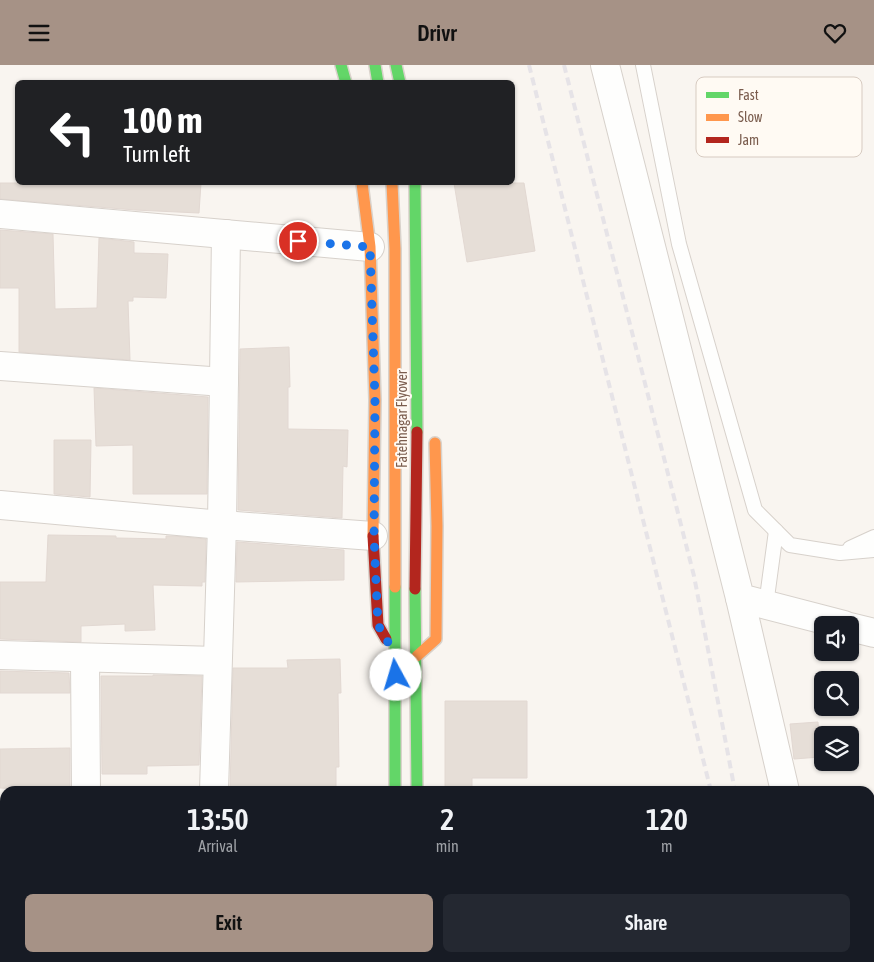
<!DOCTYPE html>
<html lang="en">
<head>
<meta charset="utf-8">
<style>
	body { margin:0; font-family:"Asap Condensed",sans-serif; background:#242831; color:#f1f3f6; height:100vh; display:flex; flex-direction:column; font-size:19px; white-space:nowrap }
	* { box-sizing:border-box; margin:0 }
	p { font-size:16px; color:#9ea1a6 }
	.icon { flex:none; width:28px; height:28px; fill:none; stroke:currentColor; stroke-width:2; stroke-linecap:round; stroke-linejoin:round }
	.map { position:relative; flex:1; overflow:hidden }
	.side { position:absolute; left:0px; top:721px; width:875px; height:176px; display:flex; flex-direction:column; background:#171b24; border-radius:15px 15px 0 0; box-shadow:0 1px 4px #0004 }
	.side>* { flex:none }
	.top-card { position:absolute; left:15px; top:15px; width:500px; height:105px; border-radius:8px; box-shadow:0 1px 4px #0004; background:#202124; color:#fff; overflow:hidden }
	.buttons { position:absolute; left:814px; top:551px; display:grid; gap:10px }
	.buttons a { display:grid; place-items:center; width:45px; height:45px; border-radius:8px; background:#171b24; box-shadow:0 1px 4px #0004; font-size:25px }
	.pin { position:absolute; display:grid; place-items:center; width:42px; height:42px; color:#fff; margin:-21px; border:2px solid #fff; border-radius:50%; box-shadow:0 1px 5px #0007 }
	.me { position:absolute; width:55px; margin:-28px; rotate:354deg; stroke-linejoin:round; filter:drop-shadow(0 0 4px #0008) }
	.turn { display:flex; align-items:center; gap:18px; height:105px; padding:0 25px; font-size:22px }
	.turn .icon { width:65px; height:65px; stroke-width:2.5 }
	.turn b { display:block; font-size:35px; line-height:42px }
	.eta { display:flex; justify-content:space-evenly; align-items:center; height:85px; text-align:center }
	.eta b { font-size:30px; font-weight:600; line-height:35px }
	.button { display:flex; gap:10px; margin-top:auto; padding:10px 25px }
	.button a { flex:1; height:58px; border-radius:8px; background:#a69286; color:#111; font-size:20px; font-weight:600; line-height:58px; text-align:center }
	.button a+a { background:#242831; color:#f1f3f6 }
	header { display:flex; justify-content:space-between; align-items:center; height:65px; padding:0 25px; background:#a69286; color:#111; font-size:22px; font-weight:600 }
	.map>svg:first-child { display:block }
	.building { fill:#e6ded7; stroke:#e2d8d2 }
	.lines { fill:none; stroke-linecap:round; stroke-linejoin:round }
	.lane-casing { stroke:#d7d1cb; stroke-width:16 }
	.street-casing { stroke:#d7d1cb; stroke-width:30 }
	.fast-casing { stroke:#d9d2cb; stroke-width:14 }
	.slow-casing { stroke:#d9d2cb; stroke-width:14 }
	.jam-casing { stroke:#d9d2cb; stroke-width:14 }
	.lane { stroke:#fefefd; stroke-width:14 }
	.street { stroke:#fefefd; stroke-width:28 }
	.fast { stroke:#63d668; stroke-width:11 }
	.slow { stroke:#ff974d; stroke-width:11 }
	.jam { stroke:#b3261e; stroke-width:11 }
	.rail { stroke:#e6e3e7; stroke-width:4; stroke-dasharray:8 5; stroke-linecap:butt }
	.route { stroke:#1a73e8; stroke-width:9; stroke-dasharray:0 16.2 }
	.labels { text-anchor:middle; stroke-width:4; stroke-linejoin:round; paint-order:stroke }
	.street-label { font-size:14px; fill:#7a5c4d; stroke:#fffaf3 }
	.key { fill:#fffaf3; stroke:#d7cbc1; stroke-width:1 }
	.key-label { font-size:14px; fill:#7a5c4d }
</style>
</head>
<body>
<header><svg class="icon" aria-label="menu" viewBox="0 0 24 24"><path d="M4 6h16M4 12h16M4 18h16"/></svg>Drivr<svg class="icon" aria-label="heart" viewBox="0 0 24 24"><path d="M12 20l-8-8c-3-5 5-10 8-4 3-6 11-1 8 4z"/></svg></header>
<div class="map">
<svg width="874" height="897" viewBox="0 0 874 897">
	<rect width="100%" height="100%" fill="#f9f5f0"/>
	<g class="building">
		<path d="M0 118H201L199 148 135 145 0 134Z"/>
		<path d="M454 118H524L535 186 467 197Z"/>
		<path d="M0 165 53 169 55 244 97 243 99 173 134 177V188L168 189 166 233 133 232V236H128L130 295 19 287V223H0Z"/>
		<path d="M289 282 290 322H288V364L348 365 347 402 343 401 342 453 238 445 240 284Z"/>
		<path d="M94 323 208 332 207 429H133V380L96 381Z"/>
		<path d="M54 375H91L90 432 54 429Z"/>
		<path d="M48 470 116 471V473L166 474V471H173L206 474 205 517H202V521L153 520 155 565 125 566V559L81 561V577L0 574V517H46Z"/>
		<path d="M237 477 344 485V515L236 517Z"/>
		<path d="M340 594 341 628H338L339 702H336V726H230L233 603H288L287 595Z"/>
		<path d="M0 606 69 608 70 628H0Z"/>
		<path d="M153 610 202 611 199 700 147 701V709H102L101 611H153Z"/>
		<path d="M445 636H527V713H472V726H445Z"/>
		<path d="M818 657 820 692 794 694 790 659Z"/>
		<path d="M70 683V726H23V724L0 723V684Z"/>
	</g>
	<g class="lines">
		<g class="lane-casing">
			<g id="lane">
				<path d="M643 0 679 179 755 445 790 480 840 488 874 485"/>
				<path d="M850 483 874 472"/>
				<path d="M766 540 776 466"/>
			</g>
		</g>
		<g class="street-casing">
			<g id="street">
				<path d="M605 0 740 533 844 560"/>
				<path d="M0 149 370 182"/>
				<path d="M0 301 224 317"/>
				<path d="M0 440 222 460 373 471"/>
				<path d="M740 533 785 726"/>
				<path d="M850 562 874 568"/>
				<path d="M0 590 217 596"/>
				<path d="M85 593 86 726"/>
				<path d="M214 726 222 460 226 169"/>
				<path d="M0 771H5"/>
				<path d="M870 875H874"/>
				<path d="M821 892V897"/>
				<path d="M83 897 84 892"/>
				<path d="M210 897 211 892"/>
			</g>
		</g>
		<g class="fast-casing">
			<g id="fast">
				<path d="M341 0 346 18"/>
				<path d="M375 0 378 18"/>
				<path d="M396 0 400 18"/>
				<path d="M415 118 417 367"/>
				<path d="M395 522V726"/>
				<path d="M415 524 417 726"/>
			</g>
		</g>
		<g class="slow-casing">
			<g id="slow">
				<path d="M362 118 370 182 375 335 373 471"/>
				<path d="M392 118 395 184V522"/>
				<path d="M417 591 436 574 437 461 435 378"/>
				<path d="M397 892V897"/>
			</g>
		</g>
		<g class="jam-casing">
			<g id="jam">
				<path d="M373 471 378 560 386 574"/>
				<path d="M415 524 417 367"/>
				<path d="M421 892V897"/>
			</g>
		</g>
		<use href="#lane" class="lane"/>
		<use href="#street" class="street"/>
		<use href="#fast" class="fast"/>
		<use href="#slow" class="slow"/>
		<use href="#jam" class="jam"/>
		<g class="rail">
			<path d="M529 0 711 726"/>
			<path d="M564 0 694 511 735 726"/>
			<path d="M746 892 747 897"/>
			<path d="M777 892 778 897"/>
		</g>
	</g>
	<g class="lines">
		<path class="route" d="M298 176 370 182 375 335 374 471 378 560 396 591V610"/>
	</g>
	<g class="labels">
		<g class="street-label">
			<text transform="translate(402 354) rotate(-90)" y="5">Fatehnagar Flyover</text>
		</g>
	</g>
	<rect x="696" y="12" width="166" height="80" rx="8" class="key"/>
	<rect x="706" y="27" width="23" height="6" fill="#63d668"/>
	<rect x="706" y="49" width="23" height="7" fill="#ff974d"/>
	<rect x="706" y="72" width="23" height="6" fill="#b3261e"/>
	<g class="key-label">
		<text x="738" y="35">Fast</text>
		<text x="738" y="57">Slow</text>
		<text x="738" y="80">Jam</text>
	</g>
</svg>
<div class="buttons">
<a><svg class="icon" aria-label="sound" viewBox="0 0 24 24"><path d="M4 9h4l5-4v14l-5-4H4zM17 9q2 3 0 6"/></svg></a>
<a><svg class="icon" aria-label="search" viewBox="0 0 24 24"><circle cx="10" cy="10" r="6"/><path d="M15 15l6 6"/></svg></a>
<a><svg class="icon" aria-label="layers" viewBox="0 0 24 24"><path d="M12 4l9 5-9 5-9-5zM3 14l9 5 9-5"/></svg></a>
</div>
<div class="pin" style="left:298px;top:176px;background:#d93025"><svg class="icon" aria-label="arrive" viewBox="0 0 24 24"><path d="M6 21V4h12l-3 4 3 4H6"/></svg></div>
<svg class="me" style="left:396px;top:610px" viewBox="-20 -20 40 40"><circle r="19" fill="#fff"/><path d="M0-13L10 11 0 6-10 11z" fill="#1a73e8"/></svg>
<div class="top-card">
<div class="turn"><svg class="icon" aria-label="left" viewBox="0 0 24 24"><path d="M17 20v-9H6M10 6l-5 5 5 5"/></svg><div><b>100 m</b>Turn left</div></div>
</div>
<section class="side">
<div class="eta">
<div><b>13:50</b><p>Arrival</p></div>
<div><b>2</b><p>min</p></div>
<div><b>120</b><p>m</p></div>
</div>
<div class="button"><a>Exit</a><a>Share</a></div>
</section>
</div>
</body>
</html>
